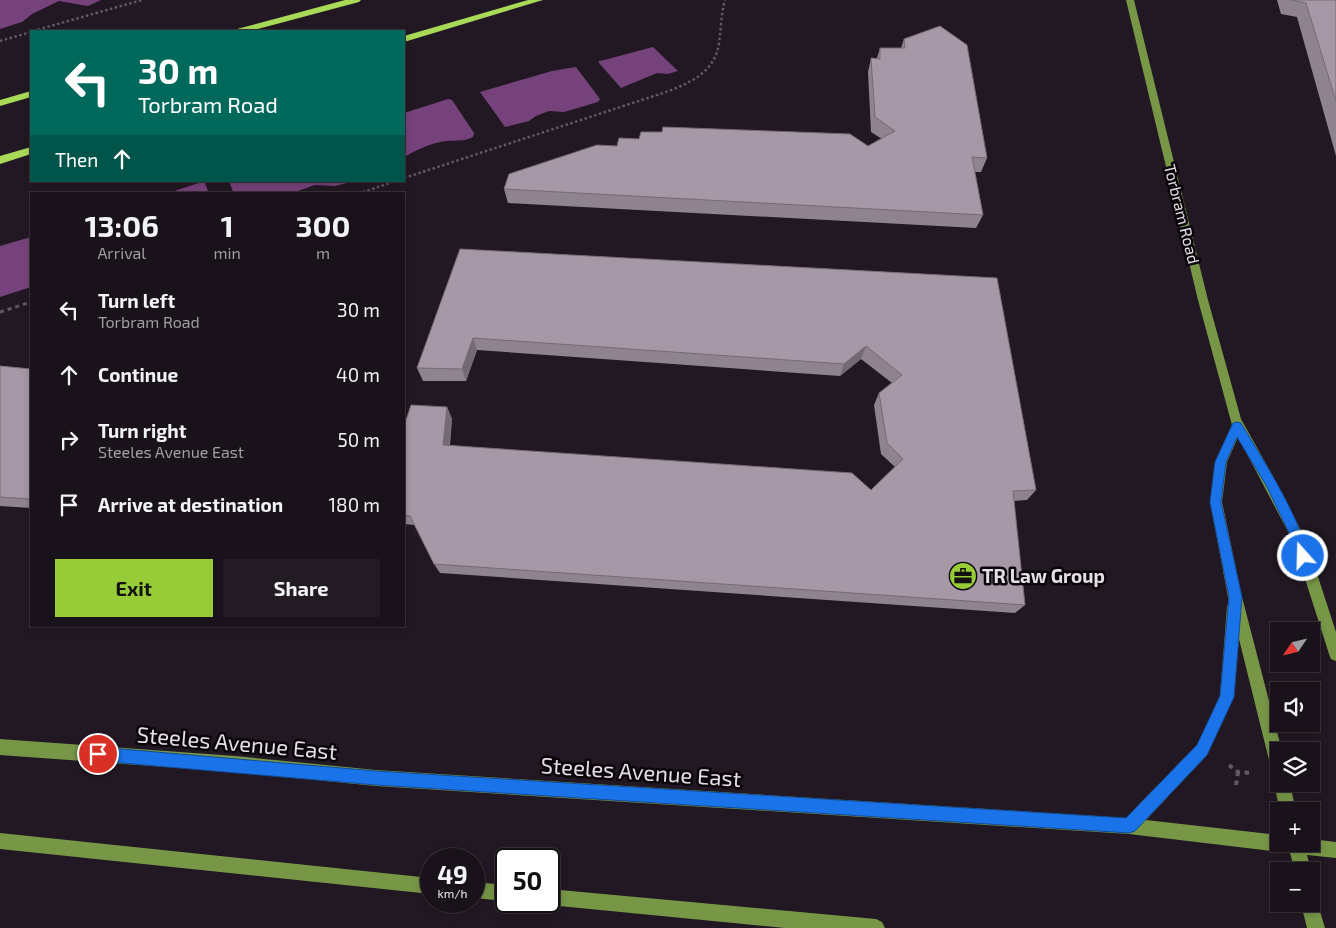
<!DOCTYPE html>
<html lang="en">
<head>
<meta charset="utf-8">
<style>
	body { margin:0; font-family:"Exo 2",sans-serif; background:#231b23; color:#f1f3f6; height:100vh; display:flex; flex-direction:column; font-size:19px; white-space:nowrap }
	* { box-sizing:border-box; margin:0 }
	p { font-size:16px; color:#9f9ea2 }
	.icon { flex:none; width:28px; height:28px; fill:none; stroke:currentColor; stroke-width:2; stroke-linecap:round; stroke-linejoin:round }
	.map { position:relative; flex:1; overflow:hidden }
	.details { position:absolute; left:30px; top:192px; width:375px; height:435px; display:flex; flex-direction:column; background:#1a121a; border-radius:0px; box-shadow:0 2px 8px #0003,0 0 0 1px #383239 }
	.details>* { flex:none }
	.guide { position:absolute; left:30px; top:30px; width:375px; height:152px; border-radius:0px; box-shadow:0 2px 8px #0003,0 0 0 1px #383239; background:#00695c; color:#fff; overflow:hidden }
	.needle { width:32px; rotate:235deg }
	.tools { position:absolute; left:1270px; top:622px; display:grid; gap:10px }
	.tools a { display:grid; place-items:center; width:50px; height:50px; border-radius:0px; background:#1a121a; box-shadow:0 2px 8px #0003,0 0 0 1px #383239; font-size:25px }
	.speed { position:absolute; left:420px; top:848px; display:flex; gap:10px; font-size:25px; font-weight:700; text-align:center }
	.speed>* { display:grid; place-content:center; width:65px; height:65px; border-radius:50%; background:#1a121a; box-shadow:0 2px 8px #0003,0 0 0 1px #383239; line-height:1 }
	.speed small { font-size:12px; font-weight:400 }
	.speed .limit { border:2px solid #111; border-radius:8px; background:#fff; color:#111 }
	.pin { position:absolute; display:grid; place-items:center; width:42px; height:42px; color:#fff; margin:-21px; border:2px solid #fff; border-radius:50%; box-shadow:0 1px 5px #0007 }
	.me { position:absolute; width:55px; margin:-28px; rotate:340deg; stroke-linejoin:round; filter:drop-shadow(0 0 4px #0008) }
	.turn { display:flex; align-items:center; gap:18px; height:105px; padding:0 25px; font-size:22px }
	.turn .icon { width:65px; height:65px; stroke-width:2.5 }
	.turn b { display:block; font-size:35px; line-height:42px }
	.then { display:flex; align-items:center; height:48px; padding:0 25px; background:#0003; gap:10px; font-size:19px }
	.eta { display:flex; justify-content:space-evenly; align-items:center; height:85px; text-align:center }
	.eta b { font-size:30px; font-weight:700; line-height:35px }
	.cta { display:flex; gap:10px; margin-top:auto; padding:10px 25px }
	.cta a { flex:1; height:58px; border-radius:0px; background:#97cc38; color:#111; font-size:20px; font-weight:700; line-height:58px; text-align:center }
	.cta a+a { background:#231b23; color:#f1f3f6 }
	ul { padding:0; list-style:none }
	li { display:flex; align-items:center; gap:15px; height:65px; padding:0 25px }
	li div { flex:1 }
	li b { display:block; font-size:19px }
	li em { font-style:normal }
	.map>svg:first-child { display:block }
	.water { fill:#76427b }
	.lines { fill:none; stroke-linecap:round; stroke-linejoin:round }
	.path-far2 { stroke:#625863; stroke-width:2.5; stroke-dasharray:2.5 2.5; stroke-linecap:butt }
	.path-far1 { stroke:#625863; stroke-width:3; stroke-dasharray:4 4; stroke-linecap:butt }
	.path { stroke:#625863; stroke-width:4; stroke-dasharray:4.5 4.5; stroke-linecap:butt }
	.secondary { fill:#779747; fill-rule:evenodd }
	.highway { fill:#a8da58; fill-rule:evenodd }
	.wall { fill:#8f838f }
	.shaded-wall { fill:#746a74 }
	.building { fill:#a698a6; stroke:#746a74 }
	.route { fill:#1a73e8; stroke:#114b97 }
	.labels { text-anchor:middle; stroke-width:5; stroke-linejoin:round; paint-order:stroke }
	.far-street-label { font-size:16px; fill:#e6dee6; stroke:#090509 }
	.poi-label { font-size:19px; font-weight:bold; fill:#e6dee6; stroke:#090509; text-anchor:start }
	.near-street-label { font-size:22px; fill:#e6dee6; stroke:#090509 }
</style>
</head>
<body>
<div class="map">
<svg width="1336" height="928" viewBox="0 0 1336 928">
	<rect width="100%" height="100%" fill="#221823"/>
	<g class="water">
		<path d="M0 0H101L88 6 59 1 32 14 22 22 0 29Z"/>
		<path d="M653 47 678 71 668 74 657 73 621 88 599 63V61L604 60Z"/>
		<path d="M576 67 600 99 598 102 564 112 549 111 536 116 529 121 505 127 480 92 552 71Z"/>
		<path d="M448 99 452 100 474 133 473 137C464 142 456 140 446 141 431 143 416 150 404 157V113Z"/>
		<path d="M229 181H351V182L335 186 315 185 289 194H234Z"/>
		<path d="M202 182 205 183 209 194H165Z"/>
		<path d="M31 237V287L0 297V246Z"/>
	</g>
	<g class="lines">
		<g class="path-far2">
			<path d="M33 31 142 0"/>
			<path d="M0 41 31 32"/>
			<path d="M404 178 660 94C686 85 715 74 719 43 721 29 721 14 725 0"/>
			<path d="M358 194 395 181"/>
		</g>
		<path class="path-far1" d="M0 312 31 302"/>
		<g class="path">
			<path d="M1229 765 1238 772 1252 773"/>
			<path d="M1236 785 1238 772"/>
		</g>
		<g class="secondary">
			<path d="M1126 0H1134L1208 300 1241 419 1275 480 1306 540 1336 632V661L1331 659 1329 654 1293 541 1238 437 1227 462 1222 502 1242 597 1282 751H1279V776L1273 774 1271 768 1239 639 1234 697 1207 755 1146 820 1279 835V844H1311V839L1336 842V858L1307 855 1311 871H1295L1290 853 1129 834 376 786 235 772 0 755V739L235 756 376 770 1126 818 1197 745 1220 696 1227 607 1229 602 1210 502 1215 462 1232 425 1198 300Z"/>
			<path d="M1279 777V784H1290L1296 811H1280L1274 784Z"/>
			<path d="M0 833 431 878V894L0 849Z"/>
			<path d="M474 882 506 885V901L474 898Z"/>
			<path d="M549 889 876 919 882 922 885 928H785L549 905 542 901H549Z"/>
			<path d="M1311 896 1316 898 1325 928H1307L1301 904H1311Z"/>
		</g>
		<g class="highway">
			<path d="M345 0H361L359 2 250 31H235L237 29Z"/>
			<path d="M528 0H543L404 42V36Z"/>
			<path d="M31 91V97L0 106V100Z"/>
			<path d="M31 147V154L0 164V156Z"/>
		</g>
	</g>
	<g class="wall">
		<path d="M1277 0H1336V156L1297 17 1281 14Z"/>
		<path d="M904 39 987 158 981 172H975L983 215 976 228 508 203 504 189 617 146H868L882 139 871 132 868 72 871 58H877L880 48H901Z"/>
		<path d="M460 249 997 278 1036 490 1027 500 1014 501 1025 605 1015 613 440 573 434 564 415 525 404 524V426L447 407 452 419 450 445 871 490 895 467 881 454 874 405 879 393 892 383 861 359 840 376 477 350 466 381H423L417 368Z"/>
		<path d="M0 366 31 369V508L0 506Z"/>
	</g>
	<g class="shaded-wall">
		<path d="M473 338 477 350 466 381 462 369Z"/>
		<path d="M866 346 861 359 840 376 844 364Z"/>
		<path d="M447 407 452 419 448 456 443 445Z"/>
	</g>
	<g class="building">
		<path d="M1291 0H1336V101L1306 3Z"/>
		<path d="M940 26 967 45 987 158 972 157 983 215 504 189 509 174 597 145 617 146 619 138 639 139 641 132H662L663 127 850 134 868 146 895 131 875 117 871 58 880 59V48H905L904 39Z"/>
		<path d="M460 249 997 278 1036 490 1013 491 1025 605 434 564 410 516 404 515V426L411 405 447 407 443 445 852 473 871 490 903 459 887 443 879 393 902 375 866 346 844 364 473 338 462 369 417 368Z"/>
		<path d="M0 366 31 369V499L0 497Z"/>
	</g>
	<path class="route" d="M1237 422 1241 423C1266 465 1295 509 1309 556L1308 560 1303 562 1299 560 1293 541 1267 487 1237 437 1226 462 1221 502 1242 597 1234 697 1207 755 1135 831 1129 833 376 785 98 761 93 759 91 754 93 749 98 747 376 771 1126 818 1197 745 1220 696 1229 597 1210 502 1215 462 1233 423Z"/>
	<defs>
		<g id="office-disc" transform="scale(1.4375)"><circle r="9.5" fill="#97cc38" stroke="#090509"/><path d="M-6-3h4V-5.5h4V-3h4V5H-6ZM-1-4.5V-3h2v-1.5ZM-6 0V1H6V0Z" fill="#111"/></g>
	</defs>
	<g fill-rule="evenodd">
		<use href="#office-disc" x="963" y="576"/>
	</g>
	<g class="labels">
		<g class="far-street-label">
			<text transform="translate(1182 214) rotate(76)" y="6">Torbram Road</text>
		</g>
		<g class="poi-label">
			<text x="982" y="583">TR Law Group</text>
		</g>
		<g class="near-street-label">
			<text transform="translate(237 743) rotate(5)" y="8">Steeles Avenue East</text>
			<text transform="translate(641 772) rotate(4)" y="8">Steeles Avenue East</text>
		</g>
	</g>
</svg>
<div class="tools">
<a><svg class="needle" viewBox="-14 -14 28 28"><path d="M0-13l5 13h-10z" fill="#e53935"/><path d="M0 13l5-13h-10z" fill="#9f9ea2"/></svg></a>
<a><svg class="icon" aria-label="sound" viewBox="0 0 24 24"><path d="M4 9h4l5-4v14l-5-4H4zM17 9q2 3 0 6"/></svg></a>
<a><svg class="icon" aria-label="layers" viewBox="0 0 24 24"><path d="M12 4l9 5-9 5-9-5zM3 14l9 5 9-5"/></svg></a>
<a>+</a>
<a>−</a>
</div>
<div class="speed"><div>49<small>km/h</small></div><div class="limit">50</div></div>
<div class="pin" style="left:98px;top:754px;background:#d93025"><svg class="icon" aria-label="arrive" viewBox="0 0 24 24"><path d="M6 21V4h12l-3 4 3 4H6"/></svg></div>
<svg class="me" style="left:1303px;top:556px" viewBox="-20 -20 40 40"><circle r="17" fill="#1a73e8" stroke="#fff" stroke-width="3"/><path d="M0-11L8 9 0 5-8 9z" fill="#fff"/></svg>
<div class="guide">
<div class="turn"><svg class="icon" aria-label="left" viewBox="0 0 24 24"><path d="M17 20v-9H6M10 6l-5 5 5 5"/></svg><div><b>30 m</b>Torbram Road</div></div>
<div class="then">Then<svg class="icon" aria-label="ahead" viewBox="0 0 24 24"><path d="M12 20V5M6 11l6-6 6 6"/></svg></div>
</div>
<section class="details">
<div class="eta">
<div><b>13:06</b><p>Arrival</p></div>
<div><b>1</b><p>min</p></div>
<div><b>300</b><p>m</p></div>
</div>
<ul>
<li><svg class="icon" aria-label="left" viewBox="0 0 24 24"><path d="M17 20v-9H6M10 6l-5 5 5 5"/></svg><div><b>Turn left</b><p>Torbram Road</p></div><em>30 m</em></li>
<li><svg class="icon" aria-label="ahead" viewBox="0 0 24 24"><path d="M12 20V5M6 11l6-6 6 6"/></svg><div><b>Continue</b></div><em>40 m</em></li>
<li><svg class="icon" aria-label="right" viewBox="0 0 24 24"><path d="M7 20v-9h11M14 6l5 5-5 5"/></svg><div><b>Turn right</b><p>Steeles Avenue East</p></div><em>50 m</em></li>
<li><svg class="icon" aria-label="arrive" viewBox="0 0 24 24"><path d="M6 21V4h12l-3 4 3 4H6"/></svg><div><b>Arrive at destination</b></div><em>180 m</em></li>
</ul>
<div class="cta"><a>Exit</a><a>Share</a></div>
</section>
</div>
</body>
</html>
